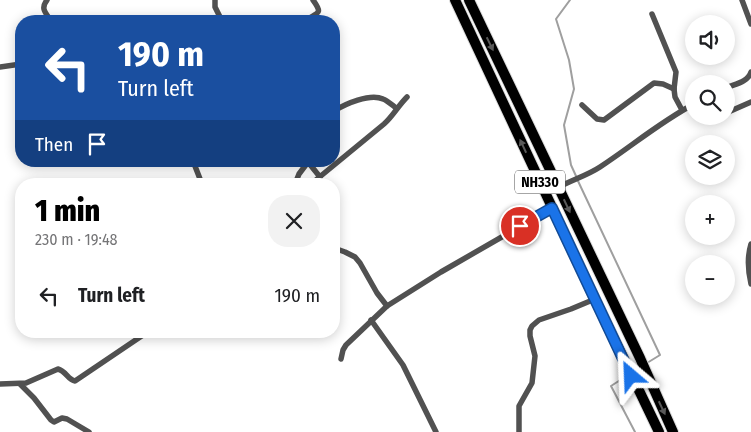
<!DOCTYPE html>
<html lang="en">
<head>
<meta charset="utf-8">
<style>
	body { margin:0; font-family:"Fira Sans Condensed",sans-serif; background:#f2f2f2; color:#202124; height:100vh; display:flex; flex-direction:column; font-size:19px; white-space:nowrap }
	* { box-sizing:border-box; margin:0 }
	p { font-size:16px; color:#757577 }
	.icon { flex:none; width:28px; height:28px; fill:none; stroke:currentColor; stroke-width:2; stroke-linecap:round; stroke-linejoin:round }
	.map { position:relative; flex:1; overflow:hidden }
	.drawer { position:absolute; left:15px; top:178px; width:325px; height:160px; display:flex; flex-direction:column; background:#fff; border-radius:20px; box-shadow:0 2px 12px #0003 }
	.drawer>* { flex:none }
	.hud { position:absolute; left:15px; top:15px; width:325px; height:152px; border-radius:20px; box-shadow:0 2px 12px #0003; background:#1a4fa0; color:#fff; overflow:hidden }
	.tools { position:absolute; left:685px; top:15px; display:grid; gap:10px }
	.tools a { display:grid; place-items:center; width:50px; height:50px; border-radius:50%; background:#fff; box-shadow:0 2px 12px #0003; font-size:25px }
	.pin { position:absolute; display:grid; place-items:center; width:42px; height:42px; color:#fff; margin:-21px; border:2px solid #fff; border-radius:50%; box-shadow:0 1px 5px #0007 }
	.me { position:absolute; width:55px; margin:-28px; rotate:334deg; stroke-linejoin:round; filter:drop-shadow(0 0 4px #0008) }
	.turn { display:flex; align-items:center; gap:18px; height:105px; padding:0 20px; font-size:22px }
	.turn .icon { width:65px; height:65px; stroke-width:2.5 }
	.turn b { display:block; font-size:35px; line-height:42px }
	.then { display:flex; align-items:center; height:48px; padding:0 20px; background:#0003; gap:10px; font-size:19px }
	.round { display:grid; place-items:center; flex:none; width:52px; height:52px; border-radius:20px; background:#f2f2f2 }
	.summary { display:flex; align-items:center; justify-content:space-between; height:85px; padding:0 20px }
	h1 { font-size:30px; font-weight:800; line-height:38px; color:#000 }
	ul { padding:0; list-style:none }
	li { display:flex; align-items:center; gap:15px; height:65px; padding:0 20px }
	li div { flex:1 }
	li b { display:block; font-size:19px }
	li em { font-style:normal }
	.map>svg:first-child { display:block }
	.lines { fill:none; stroke-linecap:round; stroke-linejoin:round }
	.stream { stroke:#9f9f9f; stroke-width:2 }
	.highway-casing { stroke:#dbdbdb; stroke-width:12 }
	.street { stroke:#515151; stroke-width:5.5 }
	.highway { stroke:#000; stroke-width:10 }
	.oneway { fill:#595959 }
	.route-casing { stroke:#114b97; stroke-width:12 }
	.route { stroke:#1a73e8; stroke-width:9 }
	.labels { text-anchor:middle; stroke-width:4.5; stroke-linejoin:round; paint-order:stroke }
	.shield { fill:#fff; stroke:#4c4c4c; stroke-width:1 }
	.shield-label { font-size:14px; font-weight:bold; fill:#000 }
</style>
</head>
<body>
<div class="map">
<svg width="751" height="432" viewBox="0 0 751 432">
	<rect width="100%" height="100%" fill="#fff"/>
	<g class="lines">
		<g class="stream">
			<path d="M570 0 556 19 569 60 574 89 564 125 571 165 576 176"/>
			<path d="M578 181 660 355 647 363"/>
			<path d="M628 375 611 386 635 432"/>
		</g>
		<g class="highway-casing">
			<g id="highway">
				<path d="M455 0 595 299 659 432"/>
				<path d="M469 0 640 358 673 432"/>
			</g>
		</g>
		<g class="street">
			<path d="M47 0C40 9 46 13 51 21"/>
			<path d="M215 0V7L222 21"/>
			<path d="M742 0 751 24"/>
			<path d="M652 14 676 72 674 89 675 97 682 110"/>
			<path d="M305 21C317 12 324 15 313 0"/>
			<path d="M0 67 21 64"/>
			<path d="M726 88C735 84 748 82 751 72"/>
			<path d="M582 105 597 119 604 120 654 83 663 84 674 89"/>
			<path d="M334 111C345 104 370 93 383 99 388 101 392 105 396 108"/>
			<path d="M726 113 751 102"/>
			<path d="M193 161 202 184"/>
			<path d="M308 161V162L320 177"/>
			<path d="M295 184 299 174 308 162"/>
			<path d="M311 184 384 124C393 116 398 106 407 97"/>
			<path d="M559 187C572 180 588 175 600 167 632 146 660 122 694 104"/>
			<path d="M751 244C747 257 748 271 751 284"/>
			<path d="M334 248 345 252 355 257 360 263 377 293 387 306"/>
			<path d="M371 320 403 365 436 432"/>
			<path d="M341 359 343 350 346 345 387 306 441 272 552 208"/>
			<path d="M0 384 26 383 58 369C66 371 68 380 75 381L149 331"/>
			<path d="M20 384 34 398 51 420 54 422 62 418 67 419 89 432"/>
			<path d="M519 432V406L532 383 535 356 530 336V330L532 326 539 320 571 309 595 299"/>
		</g>
		<use href="#highway" class="highway"/>
	</g>
	<defs><path id="oneway-solid" d="M-6-.8H1V-3.2L6.5 0L1 3.2V.8H-6Z" transform="scale(1.25)"/></defs>
	<g class="oneway">
		<use href="#oneway-solid" transform="translate(490 44) rotate(64)"/>
		<use href="#oneway-solid" transform="translate(523 146) rotate(-115)"/>
		<use href="#oneway-solid" transform="translate(567 206) rotate(65)"/>
		<use href="#oneway-solid" transform="translate(662 408) rotate(65)"/>
	</g>
	<g class="lines">
		<g class="route-casing">
			<path id="route" d="M520 226 552 208 631 376"/>
		</g>
		<use href="#route" class="route"/>
	</g>
	<g class="labels">
		<rect class="shield" x="515" y="170.5" width="50" height="23" rx="4"/>
		<g class="shield-label">
			<text x="540" y="187">NH330</text>
		</g>
	</g>
</svg>
<div class="tools">
<a><svg class="icon" aria-label="sound" viewBox="0 0 24 24"><path d="M4 9h4l5-4v14l-5-4H4zM17 9q2 3 0 6"/></svg></a>
<a><svg class="icon" aria-label="search" viewBox="0 0 24 24"><circle cx="10" cy="10" r="6"/><path d="M15 15l6 6"/></svg></a>
<a><svg class="icon" aria-label="layers" viewBox="0 0 24 24"><path d="M12 4l9 5-9 5-9-5zM3 14l9 5 9-5"/></svg></a>
<a>+</a>
<a>−</a>
</div>
<div class="pin" style="left:520px;top:226px;background:#d93025"><svg class="icon" aria-label="arrive" viewBox="0 0 24 24"><path d="M6 21V4h12l-3 4 3 4H6"/></svg></div>
<svg class="me" style="left:631px;top:376px" viewBox="-20 -20 40 40"><path d="M0-17L14 15 0 8-14 15z" fill="#1a73e8" stroke="#fff" stroke-width="4"/></svg>
<div class="hud">
<div class="turn"><svg class="icon" aria-label="left" viewBox="0 0 24 24"><path d="M17 20v-9H6M10 6l-5 5 5 5"/></svg><div><b>190 m</b>Turn left</div></div>
<div class="then">Then<svg class="icon" aria-label="arrive" viewBox="0 0 24 24"><path d="M6 21V4h12l-3 4 3 4H6"/></svg></div>
</div>
<section class="drawer">
<div class="summary"><div><h1>1 min</h1><p>230 m · 19:48</p></div><a class="round"><svg class="icon" aria-label="close" viewBox="0 0 24 24"><path d="M6 6l12 12M18 6L6 18"/></svg></a></div>
<ul>
<li><svg class="icon" aria-label="left" viewBox="0 0 24 24"><path d="M17 20v-9H6M10 6l-5 5 5 5"/></svg><div><b>Turn left</b></div><em>190 m</em></li>
</ul>
</section>
</div>
</body>
</html>
